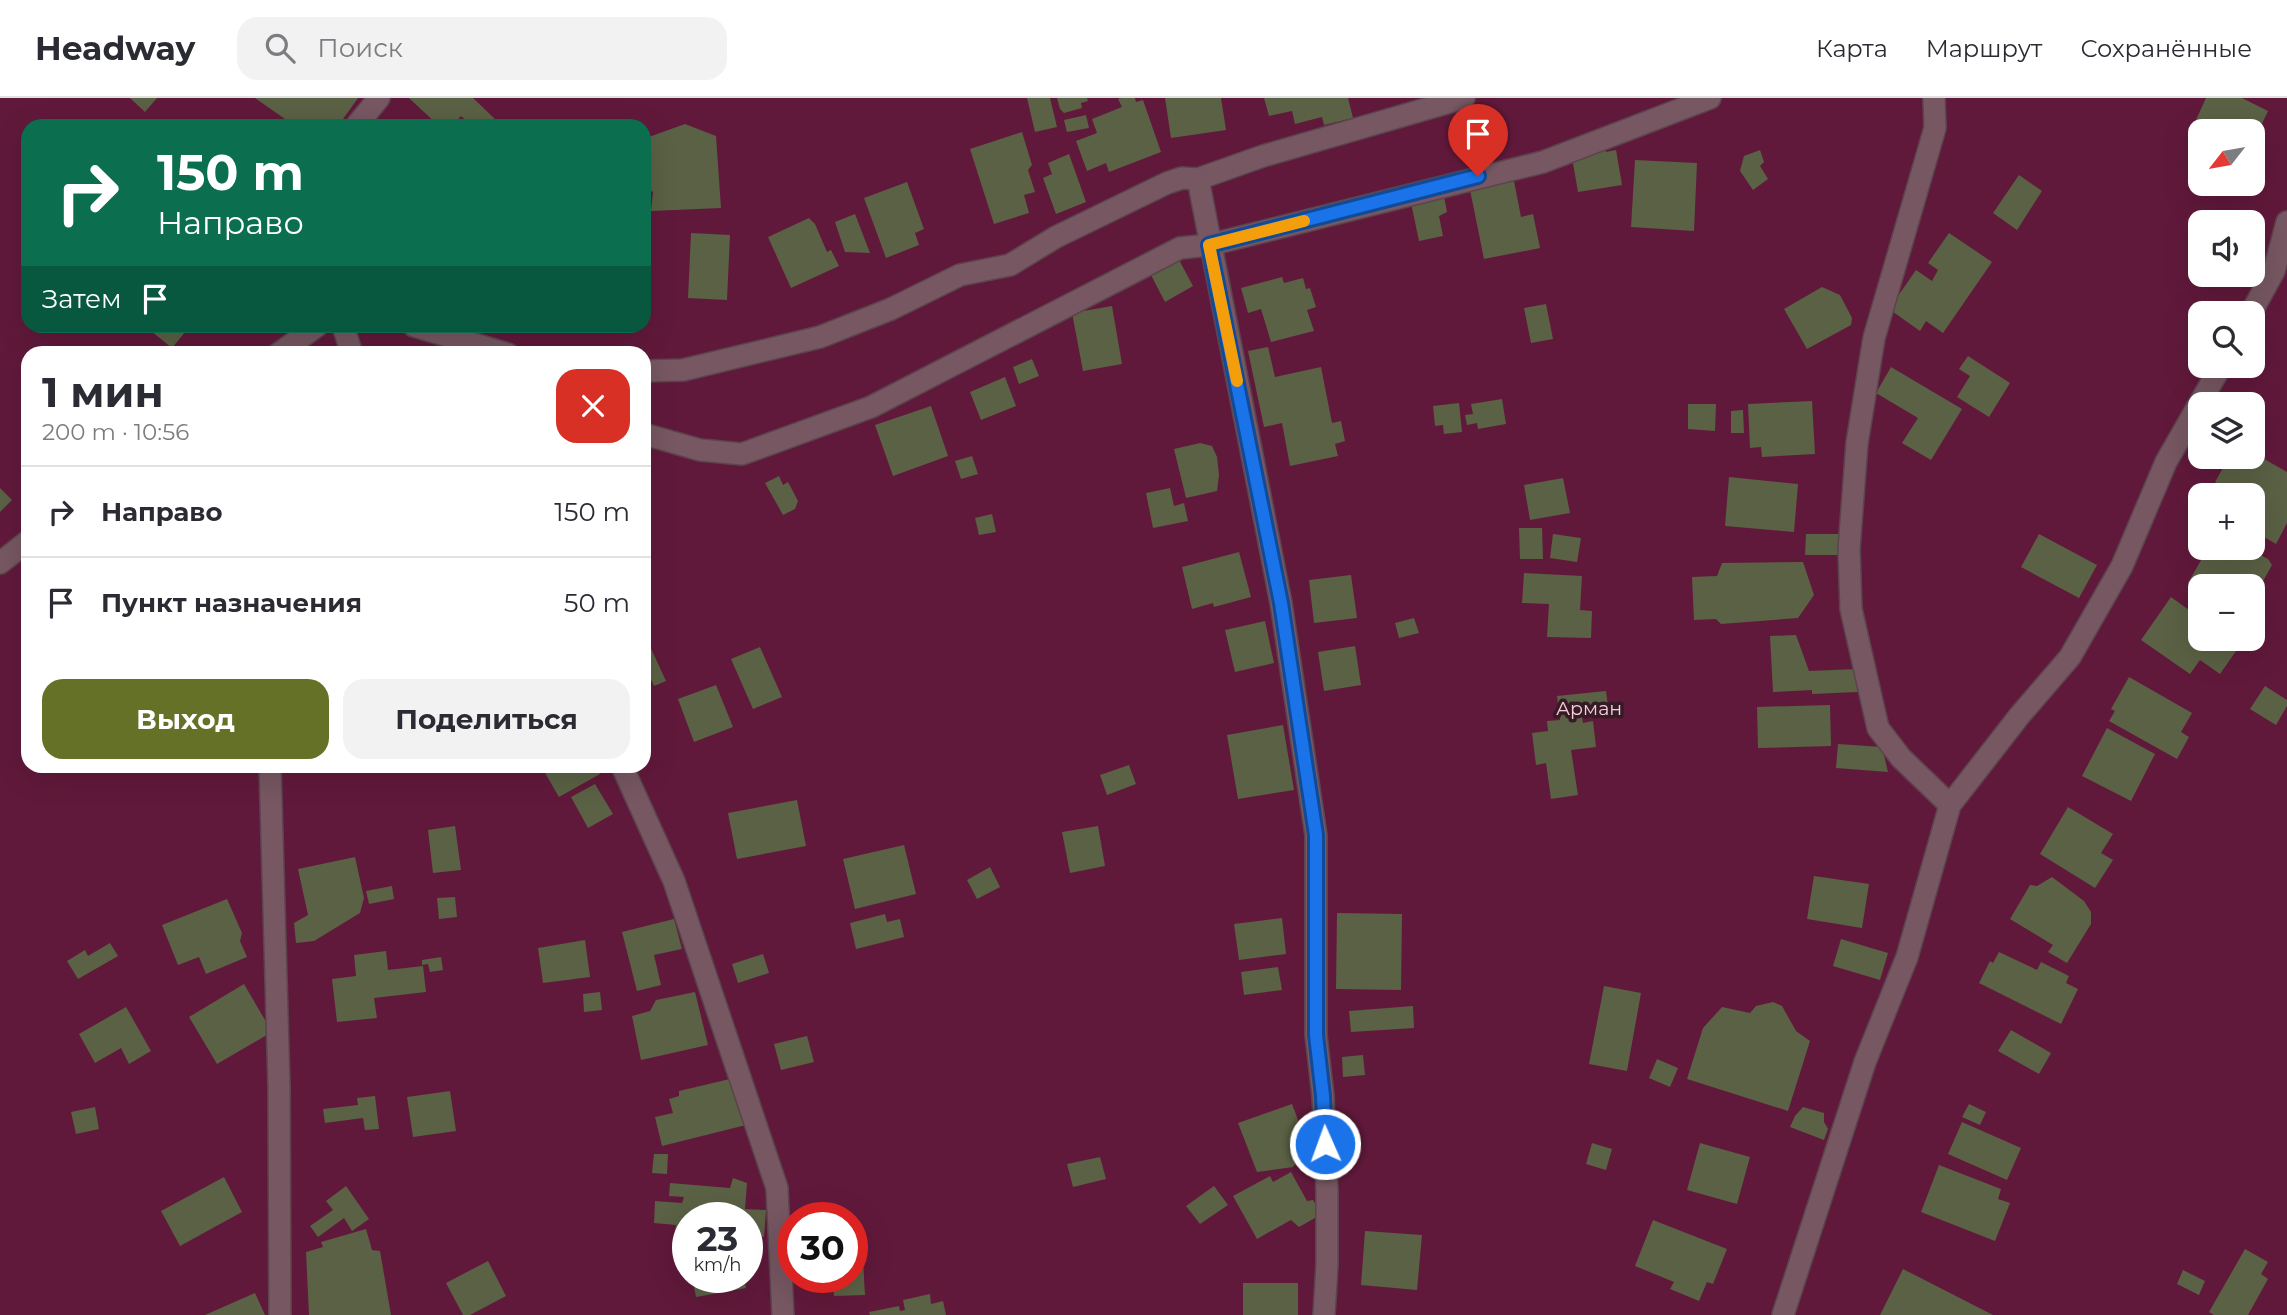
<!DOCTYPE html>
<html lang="ru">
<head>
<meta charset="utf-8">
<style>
	body { margin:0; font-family:Montserrat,sans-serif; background:#f2f2f3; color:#2b2b33; height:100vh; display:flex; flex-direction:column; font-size:26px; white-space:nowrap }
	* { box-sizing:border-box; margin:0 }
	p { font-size:23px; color:#7c7c81 }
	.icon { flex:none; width:38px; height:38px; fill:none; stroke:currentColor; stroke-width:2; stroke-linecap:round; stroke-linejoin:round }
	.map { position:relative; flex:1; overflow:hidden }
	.sheet { position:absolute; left:21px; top:248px; width:630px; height:427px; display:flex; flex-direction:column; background:#fff; border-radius:21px; box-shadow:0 7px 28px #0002 }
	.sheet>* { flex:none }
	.guide { position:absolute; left:21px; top:21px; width:630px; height:214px; border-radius:21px; box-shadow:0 7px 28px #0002; background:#0b6e4f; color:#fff; overflow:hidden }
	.needle { width:46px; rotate:239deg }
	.tools { position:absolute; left:2188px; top:21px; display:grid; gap:14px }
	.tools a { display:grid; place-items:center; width:77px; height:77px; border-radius:14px; background:#fff; box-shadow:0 7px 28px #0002; font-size:35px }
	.speed { position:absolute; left:672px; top:1104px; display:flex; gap:14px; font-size:35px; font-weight:700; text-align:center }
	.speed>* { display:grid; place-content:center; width:91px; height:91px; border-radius:50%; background:#fff; box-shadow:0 7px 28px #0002; line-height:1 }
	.speed small { font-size:18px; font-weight:400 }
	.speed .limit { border:10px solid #d22; background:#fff; color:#111 }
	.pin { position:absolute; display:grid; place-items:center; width:60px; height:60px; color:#fff; margin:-72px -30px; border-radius:50% 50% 50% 0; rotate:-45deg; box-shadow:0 0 7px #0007 }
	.pin .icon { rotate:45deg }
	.me { position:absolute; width:77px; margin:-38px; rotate:358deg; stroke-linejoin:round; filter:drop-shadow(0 0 5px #0008) }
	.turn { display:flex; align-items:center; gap:24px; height:147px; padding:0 21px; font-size:32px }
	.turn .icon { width:91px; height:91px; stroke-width:2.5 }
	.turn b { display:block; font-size:49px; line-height:60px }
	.then { display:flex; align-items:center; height:66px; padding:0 21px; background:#0003; gap:14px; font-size:26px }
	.round { display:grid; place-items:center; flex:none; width:74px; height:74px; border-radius:21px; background:#f2f2f3 }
	.headline { display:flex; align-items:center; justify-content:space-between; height:119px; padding:0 21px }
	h1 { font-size:42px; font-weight:700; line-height:52px }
	.button { display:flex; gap:14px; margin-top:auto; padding:14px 21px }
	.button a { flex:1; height:80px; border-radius:21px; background:#657126; color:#fff; font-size:28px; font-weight:700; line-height:80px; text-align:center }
	.button a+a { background:#f2f2f3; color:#2b2b33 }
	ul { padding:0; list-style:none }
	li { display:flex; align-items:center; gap:21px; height:91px; padding:0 21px; border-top:2px solid #e1e1e2 }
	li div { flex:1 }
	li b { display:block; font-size:26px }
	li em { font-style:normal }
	header { display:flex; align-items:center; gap:42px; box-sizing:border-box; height:98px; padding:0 35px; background:#fff; border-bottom:2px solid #e1e1e2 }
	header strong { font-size:33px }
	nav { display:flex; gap:38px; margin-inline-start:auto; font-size:24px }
	.search { width:490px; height:63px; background:#f2f2f3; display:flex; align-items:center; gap:18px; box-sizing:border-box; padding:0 24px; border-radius:21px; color:#7c7c81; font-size:26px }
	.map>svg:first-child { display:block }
	.green { fill:#61193b; fill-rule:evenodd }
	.building { fill:#5a6144 }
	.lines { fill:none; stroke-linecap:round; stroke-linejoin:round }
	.minor-casing { stroke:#5b444d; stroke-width:24 }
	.minor { stroke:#765762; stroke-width:21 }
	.route-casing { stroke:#114b97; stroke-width:18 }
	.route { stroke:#1a73e8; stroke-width:12 }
	.slow { stroke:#f59e0b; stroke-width:12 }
	.labels { text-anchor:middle; stroke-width:7; stroke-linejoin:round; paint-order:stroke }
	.park-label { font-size:19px; fill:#facbdb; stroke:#351b25 }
</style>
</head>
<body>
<header>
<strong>Headway</strong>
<div class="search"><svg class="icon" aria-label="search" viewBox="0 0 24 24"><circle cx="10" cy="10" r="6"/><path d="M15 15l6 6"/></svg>Поиск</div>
<nav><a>Карта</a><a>Маршрут</a><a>Сохранённые</a></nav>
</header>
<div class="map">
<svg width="2287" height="1217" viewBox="0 0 2287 1217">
	<rect width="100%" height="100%" fill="#40252f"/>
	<path class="green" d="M0 0H2287V1217H0ZM28 28H644V228H28ZM2200 33H2252V86H2200ZM2200 124H2252V177H2200ZM2200 215H2252V268H2200ZM28 256H644V668H28ZM2200 306H2252V359H2200ZM2200 397H2252V450H2200ZM2200 488H2252V541H2200ZM688 1120H747V1180H688ZM793 1120H852V1180H793Z"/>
	<g class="building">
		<path d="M130 0H157L145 14Z"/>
		<path d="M255 0H358L338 28H295Z"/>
		<path d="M409 0H473L497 23 492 28H472L461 18 451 28H439Z"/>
		<path d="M1027 0H1050L1057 29 1035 34Z"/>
		<path d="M1057 0H1087L1088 3 1081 5 1082 10 1064 15 1060 11Z"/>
		<path d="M1121 0H1135L1136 4 1143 2 1161 54 1109 74 1106 65 1087 73 1076 43 1097 35 1092 21 1122 9 1118 1Z"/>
		<path d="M1165 0H1221L1226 32 1171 40Z"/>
		<path d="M1264 0H1348L1353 20 1324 27 1322 19 1295 26 1292 13 1269 18Z"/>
		<path d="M2206 0H2242L2268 13 2252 47V33H2214L2195 24Z"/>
		<path d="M1086 17 1089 30 1067 34 1064 22Z"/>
		<path d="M685 26 716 38 721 110 651 113 653 94 644 88 646 40Z"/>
		<path d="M1022 34 1032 67 1028 72 1035 94 1024 97 1029 115 994 126 970 51Z"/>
		<path d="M1605 48 1606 54 1616 52 1622 87 1578 94 1571 54Z"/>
		<path d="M1760 52 1764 64 1760 68 1768 81 1753 92 1740 73 1744 58Z"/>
		<path d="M1069 56 1086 104 1056 116 1043 80 1052 76 1048 65Z"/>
		<path d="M1635 62 1697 65 1694 133 1631 129Z"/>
		<path d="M2019 77 2042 93 2017 132 1993 115Z"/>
		<path d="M1514 83 1521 119 1533 116 1540 150 1484 161 1470 92Z"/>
		<path d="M907 84 924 131 915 135 919 147 886 160 864 100Z"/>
		<path d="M1444 98 1447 114 1439 118 1443 138 1419 143 1411 105Z"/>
		<path d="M855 116 870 155 845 154 835 124Z"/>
		<path d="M809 120 815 126 827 154 831 152 839 168 791 190 768 139Z"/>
		<path d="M691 135 730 137 727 202 688 200Z"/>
		<path d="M1949 135 1992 164 1943 235 1926 223 1920 233 1889 211 1916 172 1932 183 1938 172 1928 165Z"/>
		<path d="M1178 160 1193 188 1165 204 1150 175Z"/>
		<path d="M1282 179 1284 185 1303 180 1306 191 1310 190 1316 209 1307 212 1314 233 1271 244 1261 211 1248 215 1241 190Z"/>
		<path d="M1822 189 1840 197 1852 220 1851 227 1807 251 1784 211Z"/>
		<path d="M1546 206 1553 241 1531 245 1524 210Z"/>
		<path d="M1112 208 1122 266 1083 273 1072 215Z"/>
		<path d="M145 228H190L172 250Z"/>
		<path d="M1268 249 1275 279 1321 269 1332 325 1341 323 1345 343 1335 346 1338 358 1290 368 1282 325 1264 329 1248 253Z"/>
		<path d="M1968 258 2010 285 1989 319 1957 299 1970 278 1959 271Z"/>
		<path d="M1032 261 1039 278 1019 286 1013 269Z"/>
		<path d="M1891 269 1962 311 1931 362 1902 345 1918 320 1876 295Z"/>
		<path d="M1005 279 1016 308 981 322 970 294Z"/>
		<path d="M1502 301 1506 326 1478 331 1477 325 1467 327 1465 317 1473 316 1471 306Z"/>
		<path d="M1812 303 1815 356 1762 359 1761 349 1750 350 1748 306Z"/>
		<path d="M1459 305 1462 334 1444 336 1443 327 1435 328 1433 308Z"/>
		<path d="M1688 306H1716L1715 333 1688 331Z"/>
		<path d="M931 308 948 358 893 378 875 327Z"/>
		<path d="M1743 312 1744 335H1731V313Z"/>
		<path d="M1200 345 1212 348 1217 359 1219 377 1217 393 1186 400 1174 351Z"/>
		<path d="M2252 354 2287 374V425L2276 446 2252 432V397H2223L2227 391 2215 384 2228 361 2236 366 2240 359H2252Z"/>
		<path d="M972 358 978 376 961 381 955 363Z"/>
		<path d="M779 378 783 387 788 384 798 403 795 411 783 417 765 385Z"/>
		<path d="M1729 379 1798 386 1794 434 1725 428Z"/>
		<path d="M1563 380 1570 415 1530 422 1524 387Z"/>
		<path d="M0 390 12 402 0 414Z"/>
		<path d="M1170 390 1174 408 1184 405 1188 423 1153 430 1146 395Z"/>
		<path d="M992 416 996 434 979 437 975 420Z"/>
		<path d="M1519 430H1542L1543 461H1520Z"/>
		<path d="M1553 436 1581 440 1577 464 1550 460Z"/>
		<path d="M1806 436H1839L1838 457H1805Z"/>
		<path d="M2039 436 2097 467 2079 500 2021 469Z"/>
		<path d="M2252 446 2256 448 2253 453 2268 461 2272 467 2252 503V488H2200V492L2188 485 2208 450H2252Z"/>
		<path d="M1239 454 1251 499 1214 509 1213 505 1192 511 1182 469Z"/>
		<path d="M1803 464 1814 497 1798 520 1721 526 1716 521 1694 522 1692 479 1717 478 1722 465Z"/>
		<path d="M1524 475 1582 478 1580 512 1592 513 1591 540 1547 539 1549 506 1522 505Z"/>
		<path d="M1351 477 1357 520 1314 525 1309 482Z"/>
		<path d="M2171 499 2200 520V541H2240L2243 543 2220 576 2200 562 2190 576 2141 542Z"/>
		<path d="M1414 520 1419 535 1399 540 1395 525Z"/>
		<path d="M1265 523 1274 565 1235 574 1225 532Z"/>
		<path d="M1796 537 1809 573 1857 571 1858 594 1812 596V592L1773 594 1770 538Z"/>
		<path d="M648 544 666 583 654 588 644 566V546Z"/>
		<path d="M1355 548 1361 587 1324 593 1318 554Z"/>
		<path d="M760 549 782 599 753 611 731 561Z"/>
		<path d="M2129 579 2192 615 2181 634 2189 639 2177 661 2109 623 2115 613 2111 611Z"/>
		<path d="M716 587 733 629 694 644 678 601Z"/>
		<path d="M2265 588 2287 602V608L2276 627 2250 611Z"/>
		<path d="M1606 593 1609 616 1582 619 1583 625 1593 623 1596 649 1571 652 1578 697 1551 701 1546 665 1536 667 1532 635 1548 633 1547 623 1560 622 1557 598Z"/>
		<path d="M1830 607 1831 648 1758 650 1757 609Z"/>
		<path d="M1283 627 1294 692 1238 701 1227 637Z"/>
		<path d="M2107 630 2155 656 2131 703 2082 678Z"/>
		<path d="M1838 646 1882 649 1888 674 1836 670Z"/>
		<path d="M1129 667 1136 686 1107 697 1100 677Z"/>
		<path d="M541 668H596L600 676 559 699Z"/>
		<path d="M595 686 613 716 588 730 571 699Z"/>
		<path d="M797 702 806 748 737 761 728 715Z"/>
		<path d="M2068 709 2113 736 2101 755 2113 762 2095 790 2040 756Z"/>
		<path d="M455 728 461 772 433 775 428 732Z"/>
		<path d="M1098 728 1105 768 1070 775 1062 734Z"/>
		<path d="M904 747 916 796 855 811 843 761Z"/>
		<path d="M355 759 364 800 360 815 314 843 296 845 294 825 308 817 298 771Z"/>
		<path d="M990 769 1000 789 977 801 967 782Z"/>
		<path d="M1814 778 1869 786 1862 830 1807 821Z"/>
		<path d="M2052 779 2084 803 2091 814V826L2067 865 2048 854 2053 847 2010 821 2030 787 2037 788Z"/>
		<path d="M392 788 394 801 369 806 366 793Z"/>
		<path d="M455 799 457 819 439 821 437 800Z"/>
		<path d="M227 801 242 835 240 843 247 859 206 876 199 859 178 867 162 827Z"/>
		<path d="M1337 815 1402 816 1401 892 1336 891Z"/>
		<path d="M885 816 887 824 900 821 904 839 856 851 850 825Z"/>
		<path d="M1282 820 1286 856 1239 862 1234 826Z"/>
		<path d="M674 821 682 851 654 857 661 887 637 893 622 834Z"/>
		<path d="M1841 841 1888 855 1880 882 1833 868Z"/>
		<path d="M585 842 590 879 543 885 538 850Z"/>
		<path d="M110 845 118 858 78 881 67 863 85 852 88 858Z"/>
		<path d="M386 853 388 872 423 868 426 894 374 900 377 920 337 924 332 881 356 878 354 857Z"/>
		<path d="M1999 854 2037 872 2041 864 2069 878 2066 885 2078 891 2061 926 1979 885 1990 863 1993 865Z"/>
		<path d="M763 856 769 875 738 885 732 866Z"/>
		<path d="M441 859 443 872 430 874 428 866 422 867V862Z"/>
		<path d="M1278 869 1282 892 1244 897 1241 874Z"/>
		<path d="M244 886 272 934 217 966 189 919Z"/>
		<path d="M1604 888 1641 895 1627 973 1589 966Z"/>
		<path d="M600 894 602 912 584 914 583 896Z"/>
		<path d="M695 894 708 947 641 962 632 918 650 913 656 902Z"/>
		<path d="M1773 904 1782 908 1796 933 1810 943 1788 1013 1687 981 1703 930 1722 909 1750 915 1756 908Z"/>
		<path d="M1413 908 1414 930 1351 934 1349 913Z"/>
		<path d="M126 909 151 953 129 966 121 950 95 965 79 936Z"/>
		<path d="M2011 932 2051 955 2039 976 1998 953Z"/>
		<path d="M807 938 814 964 781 972 774 946Z"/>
		<path d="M1363 957 1365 977 1343 979 1342 959Z"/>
		<path d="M1657 961 1678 970 1670 989 1649 980Z"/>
		<path d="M734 980 746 1027 662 1048 655 1019 673 1015 669 1001 679 998V993Z"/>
		<path d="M450 993 456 1033 413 1039 407 999Z"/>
		<path d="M375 998 379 1031 365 1032 363 1020 325 1025 323 1011 358 1007 357 1000Z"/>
		<path d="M1292 1006 1308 1048 1293 1069 1257 1074 1238 1025Z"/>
		<path d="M1969 1006 1986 1014 1980 1027 1962 1019Z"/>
		<path d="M95 1009 99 1031 76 1036 71 1014Z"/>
		<path d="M1803 1009 1824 1015V1024L1828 1031 1824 1042 1790 1029 1795 1018Z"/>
		<path d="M1962 1024 2021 1050 2007 1082 1948 1056Z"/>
		<path d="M1592 1045 1612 1051 1606 1072 1586 1066Z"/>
		<path d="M1700 1045 1750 1059 1737 1106 1687 1092Z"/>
		<path d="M654 1056H668L667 1076 652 1075Z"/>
		<path d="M1100 1059 1106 1081 1073 1089 1067 1066Z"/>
		<path d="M1939 1067 2001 1091 1998 1101 2010 1105 1995 1143 1921 1114Z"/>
		<path d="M1291 1074 1307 1103 1313 1102 1322 1116 1299 1129 1291 1122 1257 1141 1233 1098 1270 1078 1273 1084Z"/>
		<path d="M224 1079 242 1114 180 1148 161 1113Z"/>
		<path d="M733 1080 747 1085 745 1111 766 1112 764 1139 747 1137V1120H688V1133H675L676 1127 654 1125 655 1103 682 1105 684 1099 669 1098 670 1085 730 1090Z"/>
		<path d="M346 1088 369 1121 352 1133 344 1120 318 1139 310 1128 333 1112 326 1103Z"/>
		<path d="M1214 1088 1228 1107 1200 1126 1186 1108Z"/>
		<path d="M1653 1122 1727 1151 1713 1186 1707 1184 1699 1203 1670 1191 1674 1184 1635 1168Z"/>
		<path d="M366 1131 372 1152 380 1153 391 1217H309L306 1154 323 1149 321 1144Z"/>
		<path d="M1365 1133 1422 1137 1417 1192 1361 1187Z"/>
		<path d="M2245 1151 2268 1164 2261 1176 2268 1181 2248 1217H2214L2209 1214Z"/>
		<path d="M852 1162H863L865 1197 834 1198 832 1180H852Z"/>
		<path d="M488 1163 506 1198 470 1217H463L446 1185Z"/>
		<path d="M1903 1171 1993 1217H1880Z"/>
		<path d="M2183 1172 2205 1183 2199 1197 2177 1186Z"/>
		<path d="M692 1180H744L746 1190 696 1199Z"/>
		<rect x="1243" y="1185" width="55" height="32"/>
		<path d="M255 1195 265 1217H205Z"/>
		<path d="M930 1196 931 1206 943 1203 946 1217H870L869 1214 899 1208 900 1213 905 1212 903 1202Z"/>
	</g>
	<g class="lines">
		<g class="minor-casing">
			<g id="minor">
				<path d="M1934 0 1935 30 1874 240 1857 345 1849 451 1851 511 1878 630 1901 660 1950 707"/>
				<path d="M356 28 379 0"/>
				<path d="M1198 81 1263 58 1464 0"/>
				<path d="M2251 215 2274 173 2287 124"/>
				<path d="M343 228 352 256"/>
				<path d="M414 228 508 256"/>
				<path d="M278 256 317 228"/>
				<path d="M644 273 683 272 820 239 891 211 960 177 1010 167 1056 139 1167 85 1182 80 1198 81 1281 505 1316 737V937L1323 998 1327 1093V1167L1324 1217"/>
				<path d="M644 336 700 352 742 356 871 309 1180 150 1209 147 1543 64 1710 0"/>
				<path d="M0 465 28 443"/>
				<path d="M270 668 279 988 280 1217"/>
				<path d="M622 668 674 783 777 1090 783 1217"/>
				<path d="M1783 1217 1865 964 1907 859 1950 707 2020 617 2070 559 2122 468 2166 364 2221 268"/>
			</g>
		</g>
		<use href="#minor" class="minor"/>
	</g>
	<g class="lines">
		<g class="route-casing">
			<path id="route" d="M1325 1046 1323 998 1316 937V737L1281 505 1209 147 1478 78"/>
		</g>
		<use href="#route" class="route"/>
		<path class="slow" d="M1237 283 1209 147 1304 123"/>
	</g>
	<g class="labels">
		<g class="park-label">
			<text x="1589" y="617">Арман</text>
		</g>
	</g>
</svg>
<div class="tools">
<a><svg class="needle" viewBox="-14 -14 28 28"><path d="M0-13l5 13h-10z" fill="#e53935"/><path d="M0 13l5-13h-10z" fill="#7c7c81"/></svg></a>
<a><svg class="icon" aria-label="sound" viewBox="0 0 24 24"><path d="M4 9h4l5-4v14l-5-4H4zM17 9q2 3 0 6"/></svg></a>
<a><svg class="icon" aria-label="search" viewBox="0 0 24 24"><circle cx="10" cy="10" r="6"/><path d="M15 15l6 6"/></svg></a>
<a><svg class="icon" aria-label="layers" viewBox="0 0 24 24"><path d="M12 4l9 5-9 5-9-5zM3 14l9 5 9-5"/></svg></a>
<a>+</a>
<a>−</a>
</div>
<div class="speed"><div>23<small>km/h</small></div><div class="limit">30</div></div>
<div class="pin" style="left:1478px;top:78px;background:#d93025"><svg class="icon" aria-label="arrive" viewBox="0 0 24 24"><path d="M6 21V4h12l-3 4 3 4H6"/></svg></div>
<svg class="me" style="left:1325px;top:1046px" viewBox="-20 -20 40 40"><circle r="17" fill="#1a73e8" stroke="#fff" stroke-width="3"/><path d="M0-11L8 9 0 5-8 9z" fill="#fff"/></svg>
<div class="guide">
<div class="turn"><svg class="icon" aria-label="right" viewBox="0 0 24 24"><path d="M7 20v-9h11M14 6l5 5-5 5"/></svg><div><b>150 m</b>Направо</div></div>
<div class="then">Затем<svg class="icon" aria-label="arrive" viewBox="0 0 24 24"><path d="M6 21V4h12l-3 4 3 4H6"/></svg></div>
</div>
<section class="sheet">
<div class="headline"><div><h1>1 мин</h1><p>200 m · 10:56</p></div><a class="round" style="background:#d93025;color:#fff"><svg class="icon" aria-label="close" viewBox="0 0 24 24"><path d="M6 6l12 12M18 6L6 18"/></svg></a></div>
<ul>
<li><svg class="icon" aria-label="right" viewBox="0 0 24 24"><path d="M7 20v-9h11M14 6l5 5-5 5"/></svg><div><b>Направо</b></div><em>150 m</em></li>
<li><svg class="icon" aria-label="arrive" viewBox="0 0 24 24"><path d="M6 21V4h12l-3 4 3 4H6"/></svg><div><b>Пункт назначения</b></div><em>50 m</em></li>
</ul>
<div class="button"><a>Выход</a><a>Поделиться</a></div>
</section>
</div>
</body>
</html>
